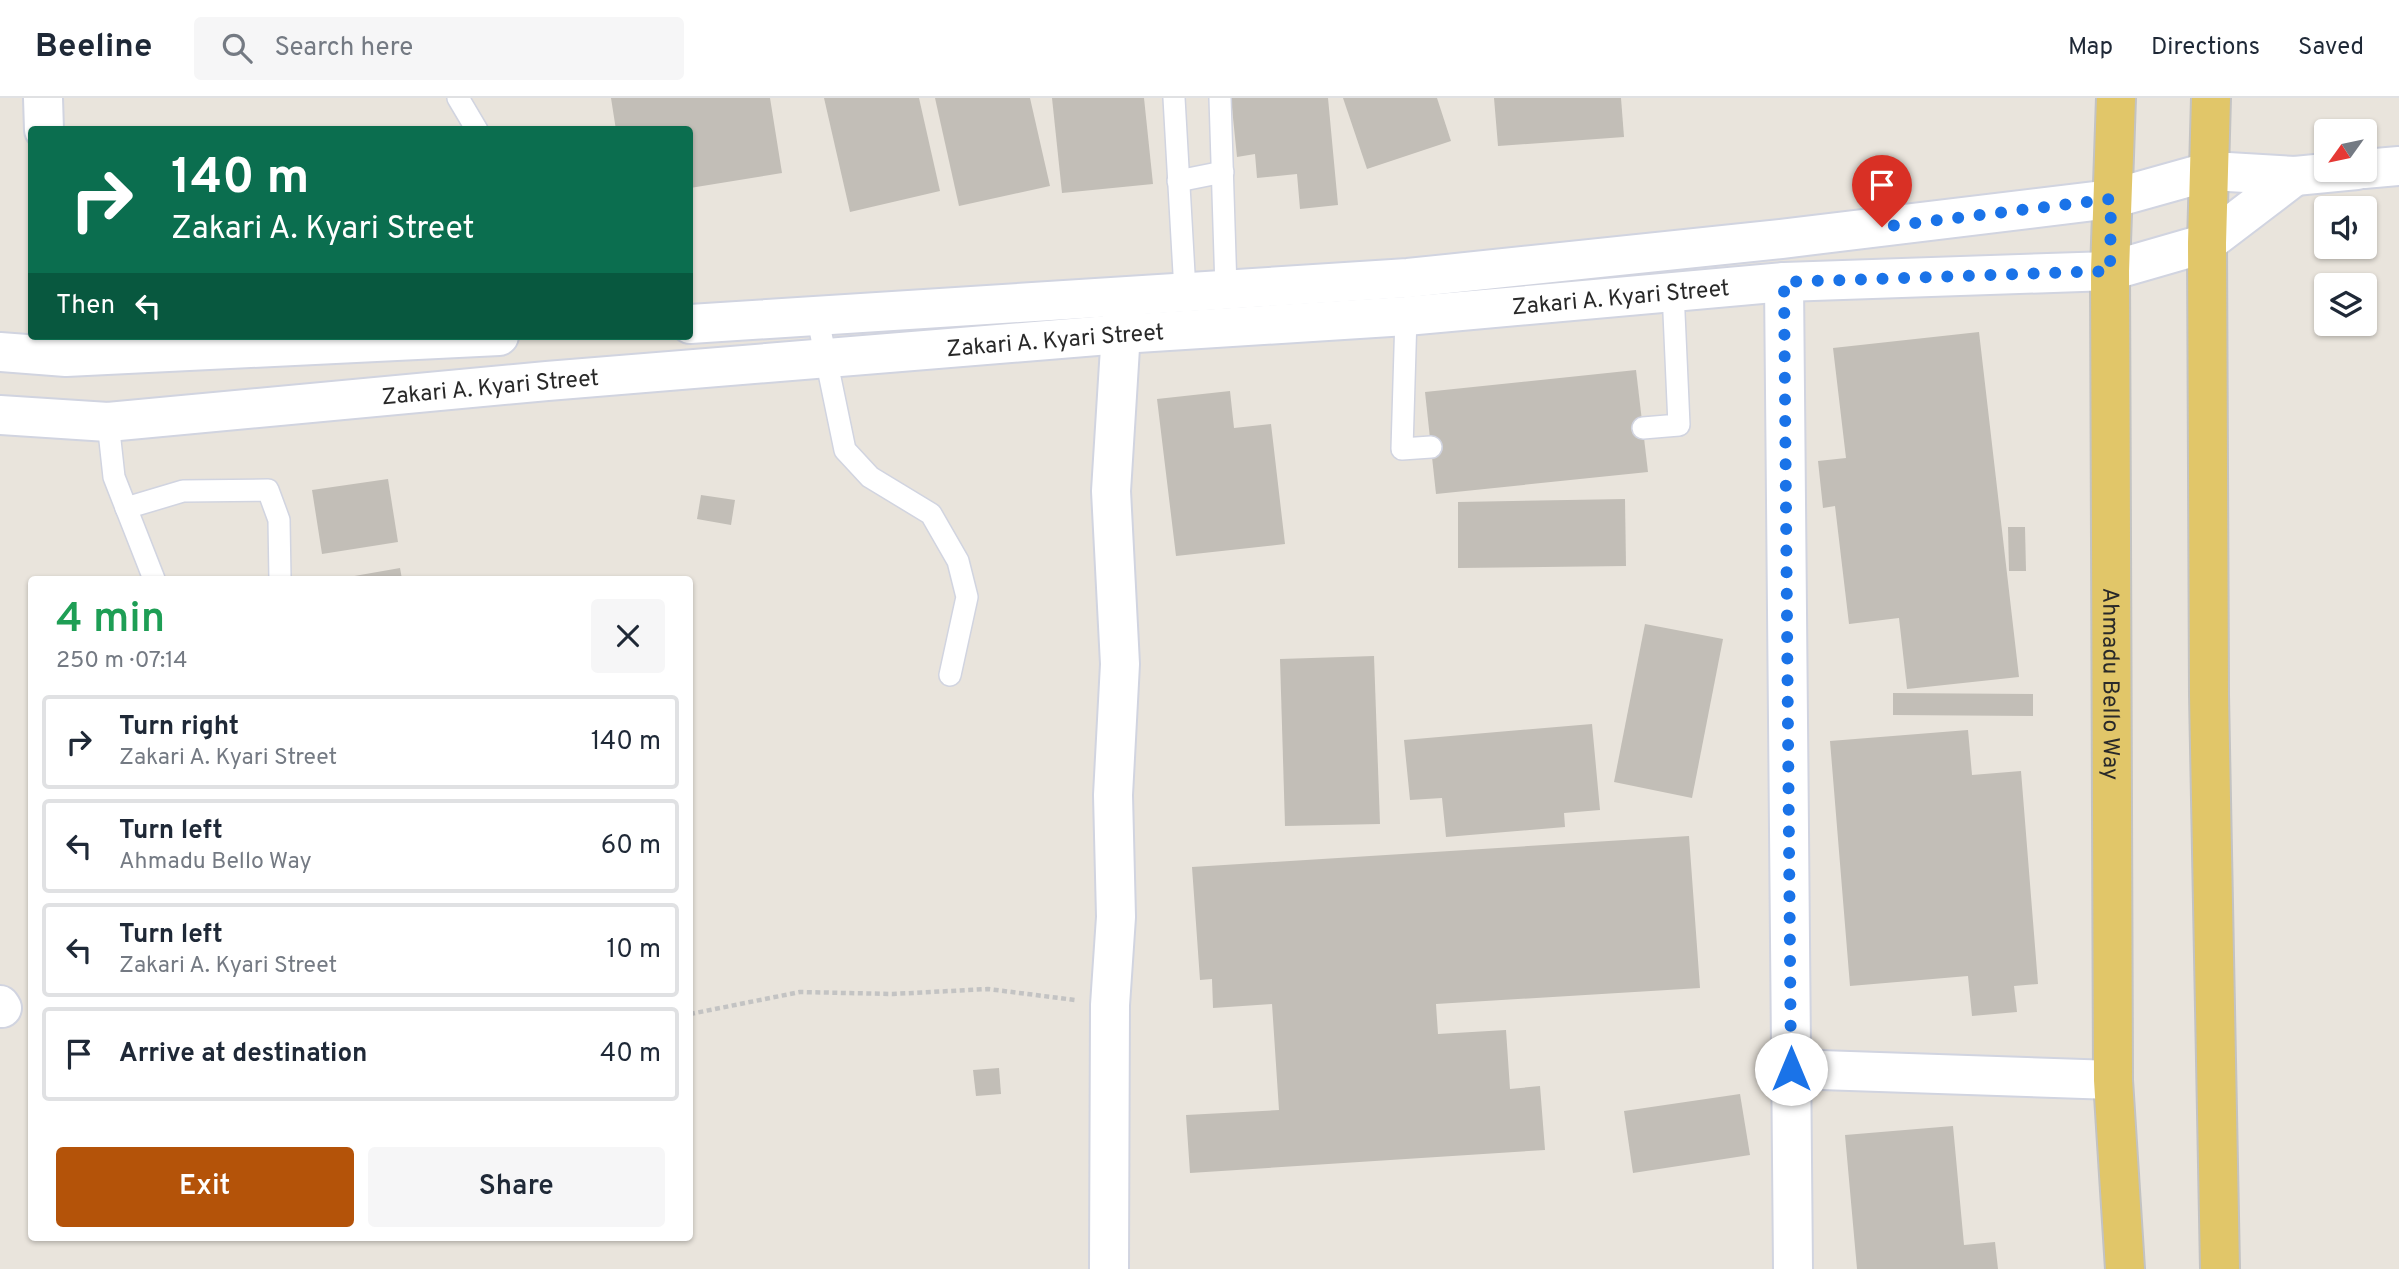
<!DOCTYPE html>
<html lang="en">
<head>
<meta charset="utf-8">
<style>
	body { margin:0; font-family:Overpass,sans-serif; background:#f6f6f7; color:#1f2937; height:100vh; display:flex; flex-direction:column; font-size:26px; white-space:nowrap }
	* { box-sizing:border-box; margin:0 }
	p { font-size:23px; color:#747a83 }
	.icon { flex:none; width:38px; height:38px; fill:none; stroke:currentColor; stroke-width:2; stroke-linecap:round; stroke-linejoin:round }
	.map { position:relative; flex:1; overflow:hidden }
	.panel { position:absolute; left:28px; top:478px; width:665px; height:665px; display:flex; flex-direction:column; background:#fff; border-radius:7px; box-shadow:0 2px 5px #0004 }
	.panel>* { flex:none }
	.top-card { position:absolute; left:28px; top:28px; width:665px; height:214px; border-radius:7px; box-shadow:0 2px 5px #0004; background:#0b6e4f; color:#fff; overflow:hidden }
	.needle { width:46px; rotate:237deg }
	.buttons { position:absolute; left:2314px; top:21px; display:grid; gap:14px }
	.buttons a { display:grid; place-items:center; width:63px; height:63px; border-radius:7px; background:#fff; box-shadow:0 2px 5px #0004; font-size:35px }
	.pin { position:absolute; display:grid; place-items:center; width:60px; height:60px; color:#fff; margin:-72px -30px; border-radius:50% 50% 50% 0; rotate:-45deg; box-shadow:0 0 7px #0007 }
	.pin .icon { rotate:45deg }
	.me { position:absolute; width:77px; margin:-38px; rotate:0deg; stroke-linejoin:round; filter:drop-shadow(0 0 5px #0008) }
	.turn { display:flex; align-items:center; gap:24px; height:147px; padding:0 28px; font-size:32px }
	.turn .icon { width:91px; height:91px; stroke-width:2.5 }
	.turn b { display:block; font-size:49px; line-height:60px }
	.then { display:flex; align-items:center; height:66px; padding:0 28px; background:#0003; gap:14px; font-size:26px }
	.round { display:grid; place-items:center; flex:none; width:74px; height:74px; border-radius:7px; background:#f6f6f7 }
	.headline { display:flex; align-items:center; justify-content:space-between; height:119px; padding:0 28px }
	h1 { font-size:42px; font-weight:600; line-height:52px; color:#1e9e55 }
	.button { display:flex; gap:14px; margin-top:auto; padding:14px 28px }
	.button a { flex:1; height:80px; border-radius:7px; background:#b45309; color:#fff; font-size:28px; font-weight:600; line-height:80px; text-align:center }
	.button a+a { background:#f6f6f7; color:#1f2937 }
	ul { padding:0; list-style:none }
	li { display:flex; align-items:center; gap:21px; height:94px; margin:0 14px 10px; padding:0 14px; border:4px solid #e0e1e3; border-radius:7px }
	li div { flex:1 }
	li b { display:block; font-size:26px }
	li em { font-style:normal }
	header { display:flex; align-items:center; gap:42px; box-sizing:border-box; height:98px; padding:0 35px; background:#fff; border-bottom:2px solid #e0e1e3 }
	header strong { font-size:33px }
	nav { display:flex; gap:38px; margin-inline-start:auto; font-size:24px }
	.search { width:490px; height:63px; background:#f6f6f7; display:flex; align-items:center; gap:18px; box-sizing:border-box; padding:0 24px; border-radius:7px; color:#747a83; font-size:26px }
	.map>svg:first-child { display:block }
	.building { fill:#c2beb7 }
	.lines { fill:none; stroke-linecap:round; stroke-linejoin:round }
	.lane-casing { stroke:#d1d4e0; stroke-width:24 }
	.street-casing { stroke:#d1d4e0; stroke-width:42 }
	.secondary-casing { stroke:#d1d4e0; stroke-width:42 }
	.primary-casing { stroke:#c3c3c3; stroke-width:42 }
	.path { stroke:#c3c3c3; stroke-width:4.5; stroke-dasharray:5 3.5; stroke-linecap:butt }
	.lane { stroke:#fff; stroke-width:21 }
	.street { stroke:#fff; stroke-width:38 }
	.secondary { stroke:#fff; stroke-width:38 }
	.primary { stroke:#e1c669; stroke-width:38 }
	.route { stroke:#1a73e8; stroke-width:12; stroke-dasharray:0 21.6 }
	.labels { text-anchor:middle; stroke-width:6; stroke-linejoin:round; paint-order:stroke }
	.street-label { font-size:23px; fill:#292929; stroke:#fff }
</style>
</head>
<body>
<header>
<strong>Beeline</strong>
<div class="search"><svg class="icon" aria-label="search" viewBox="0 0 24 24"><circle cx="10" cy="10" r="6"/><path d="M15 15l6 6"/></svg>Search here</div>
<nav><a>Map</a><a>Directions</a><a>Saved</a></nav>
</header>
<div class="map">
<svg width="2399" height="1171" viewBox="0 0 2399 1171">
	<rect width="100%" height="100%" fill="#e9e4dc"/>
	<g class="building">
		<path d="M611 0H770L782 75 690 90V32H616Z"/>
		<path d="M824 0H919L940 93 850 114Z"/>
		<path d="M935 0H1030L1050 88 959 108Z"/>
		<path d="M1052 0H1144L1153 86 1062 95Z"/>
		<path d="M1231 0H1328L1338 107 1300 111 1297 76 1257 80 1255 56 1237 59Z"/>
		<path d="M1343 0H1437L1451 43 1367 71Z"/>
		<path d="M1494 0H1621L1624 39 1498 48Z"/>
		<path d="M1979 234 2019 579 1907 591 1899 520 1849 526 1835 408 1823 410 1818 363 1846 360 1833 250Z"/>
		<path d="M1636 272 1648 374 1436 396 1425 294Z"/>
		<path d="M1230 293 1234 330 1271 326 1285 446 1176 458 1157 301Z"/>
		<path d="M388 381 398 444 322 456 312 392Z"/>
		<path d="M701 397 735 402 731 427 697 421Z"/>
		<path d="M1625 401 1626 468 1458 470V404Z"/>
		<path d="M2008 429H2025L2026 473H2009Z"/>
		<path d="M400 470 402 481H343V480Z"/>
		<path d="M1645 526 1723 541 1692 700 1614 684Z"/>
		<path d="M1374 558 1380 726 1285 728 1280 561Z"/>
		<path d="M1893 595 2033 596V618L1893 617Z"/>
		<path d="M1592 626 1600 712 1564 715 1565 729 1446 739 1442 700 1410 702 1404 642Z"/>
		<path d="M1968 632 1972 677 2021 673 2038 886 2014 888 2017 914 1972 918 1968 878 1850 888 1830 643Z"/>
		<path d="M1689 738 1700 890 1436 906 1438 936 1506 932 1510 991 1540 988 1545 1052 1190 1075 1186 1017 1279 1012 1272 906 1213 910 1212 881 1200 882 1192 769Z"/>
		<path d="M999 970 1001 996 976 998 973 972Z"/>
		<path d="M1740 996 1750 1057 1633 1075 1624 1013Z"/>
		<path d="M1953 1028 1964 1147 1995 1144 1998 1171H1857L1845 1037Z"/>
	</g>
	<g class="lines">
		<g class="lane-casing">
			<g id="lane">
				<path d="M458 0 477 32"/>
				<path d="M1174 0 1185 193"/>
				<path d="M1220 0 1226 191"/>
				<path d="M1178 83 1223 74"/>
				<path d="M817 217 845 352 870 379 931 416 958 463 967 499 950 577"/>
				<path d="M1406 218 1402 351 1431 349"/>
				<path d="M108 324 114 379 154 481"/>
				<path d="M1643 330 1679 327 1673 193"/>
				<path d="M126 410 183 393 268 392 279 422 280 481"/>
			</g>
		</g>
		<g class="street-casing">
			<g id="street">
				<path d="M43 0 44 32"/>
				<path d="M1784 184 1793 1171"/>
				<path d="M0 907 2 910"/>
				<path d="M1791 971 2113 982"/>
				<path d="M1109 1171 1110 907 1116 819 1113 697 1120 566 1111 393 1123 202"/>
			</g>
		</g>
		<g class="secondary-casing">
			<g id="secondary">
				<path d="M2364 71 2399 68"/>
				<path d="M690 226 1408 180 1781 141 2111 101 2211 73 2295 78 2357 72"/>
				<path d="M0 254 66 259 499 238"/>
				<path id="s1" d="M0 317 108 324 547 283 1121 236 1406 218 1784 184 2110 173 2207 145 2295 78"/>
			</g>
		</g>
		<g class="primary-casing">
			<g id="primary">
				<path id="s2" d="M2116 0 2110 173 2113 982 2125 1171"/>
				<path d="M2211 0 2207 145 2209 597 2220 1171"/>
			</g>
		</g>
		<path class="path" d="M690 916 800 894 893 896 988 891 1075 902"/>
		<use href="#lane" class="lane"/>
		<use href="#street" class="street"/>
		<use href="#secondary" class="secondary"/>
		<use href="#primary" class="primary"/>
	</g>
	<g class="lines">
		<path class="route" d="M1791 971 1784 184 2110 173 2111 101 1882 129"/>
	</g>
	<g class="labels">
		<g class="street-label">
			<text dy="8" stroke="none"><textPath href="#s1" startOffset="1626">Zakari A. Kyari Street</textPath></text>
			<text dy="8" stroke="none"><textPath href="#s1" startOffset="1059">Zakari A. Kyari Street</textPath></text>
			<text dy="8" stroke="none"><textPath href="#s1" startOffset="492">Zakari A. Kyari Street</textPath></text>
			<text dy="8" stroke="none"><textPath href="#s2" startOffset="586">Ahmadu Bello Way</textPath></text>
		</g>
	</g>
</svg>
<div class="buttons">
<a><svg class="needle" viewBox="-14 -14 28 28"><path d="M0-13l5 13h-10z" fill="#e53935"/><path d="M0 13l5-13h-10z" fill="#747a83"/></svg></a>
<a><svg class="icon" aria-label="sound" viewBox="0 0 24 24"><path d="M4 9h4l5-4v14l-5-4H4zM17 9q2 3 0 6"/></svg></a>
<a><svg class="icon" aria-label="layers" viewBox="0 0 24 24"><path d="M12 4l9 5-9 5-9-5zM3 14l9 5 9-5"/></svg></a>
</div>
<div class="pin" style="left:1882px;top:129px;background:#d93025"><svg class="icon" aria-label="arrive" viewBox="0 0 24 24"><path d="M6 21V4h12l-3 4 3 4H6"/></svg></div>
<svg class="me" style="left:1791px;top:971px" viewBox="-20 -20 40 40"><circle r="19" fill="#fff"/><path d="M0-13L10 11 0 6-10 11z" fill="#1a73e8"/></svg>
<div class="top-card">
<div class="turn"><svg class="icon" aria-label="right" viewBox="0 0 24 24"><path d="M7 20v-9h11M14 6l5 5-5 5"/></svg><div><b>140 m</b>Zakari A. Kyari Street</div></div>
<div class="then">Then<svg class="icon" aria-label="left" viewBox="0 0 24 24"><path d="M17 20v-9H6M10 6l-5 5 5 5"/></svg></div>
</div>
<section class="panel">
<div class="headline"><div><h1>4 min</h1><p>250 m · 07:14</p></div><a class="round"><svg class="icon" aria-label="close" viewBox="0 0 24 24"><path d="M6 6l12 12M18 6L6 18"/></svg></a></div>
<ul>
<li><svg class="icon" aria-label="right" viewBox="0 0 24 24"><path d="M7 20v-9h11M14 6l5 5-5 5"/></svg><div><b>Turn right</b><p>Zakari A. Kyari Street</p></div><em>140 m</em></li>
<li><svg class="icon" aria-label="left" viewBox="0 0 24 24"><path d="M17 20v-9H6M10 6l-5 5 5 5"/></svg><div><b>Turn left</b><p>Ahmadu Bello Way</p></div><em>60 m</em></li>
<li><svg class="icon" aria-label="left" viewBox="0 0 24 24"><path d="M17 20v-9H6M10 6l-5 5 5 5"/></svg><div><b>Turn left</b><p>Zakari A. Kyari Street</p></div><em>10 m</em></li>
<li><svg class="icon" aria-label="arrive" viewBox="0 0 24 24"><path d="M6 21V4h12l-3 4 3 4H6"/></svg><div><b>Arrive at destination</b></div><em>40 m</em></li>
</ul>
<div class="button"><a>Exit</a><a>Share</a></div>
</section>
</div>
</body>
</html>
